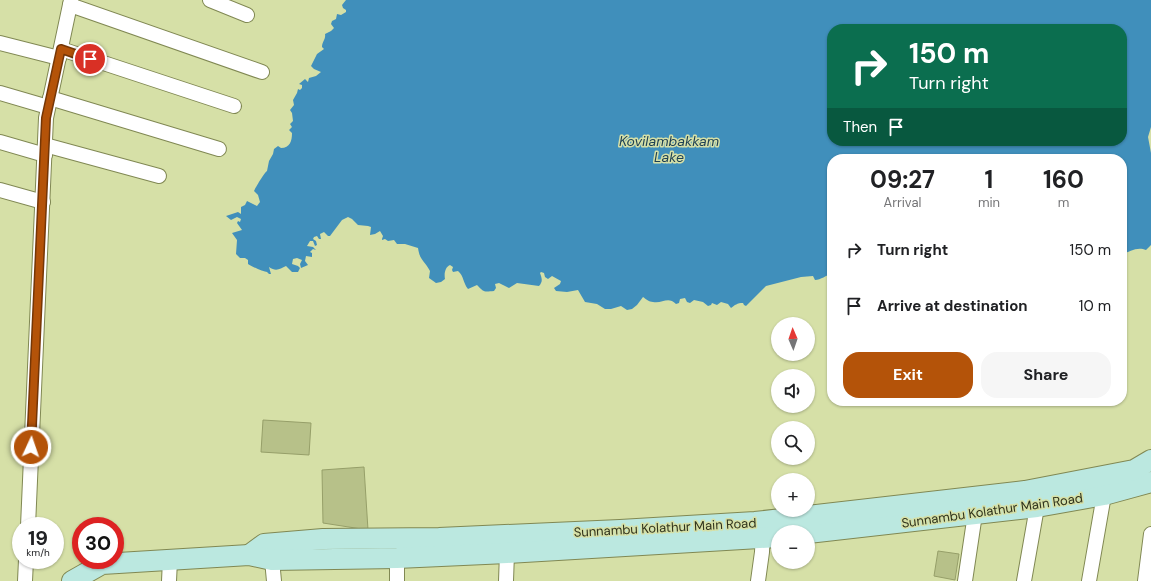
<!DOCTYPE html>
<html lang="en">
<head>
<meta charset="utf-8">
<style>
	body { margin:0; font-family:"DM Sans",sans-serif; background:#f6f6f6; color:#202124; height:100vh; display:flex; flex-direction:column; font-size:15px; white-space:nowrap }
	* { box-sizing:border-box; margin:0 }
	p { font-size:13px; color:#757577 }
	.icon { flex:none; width:22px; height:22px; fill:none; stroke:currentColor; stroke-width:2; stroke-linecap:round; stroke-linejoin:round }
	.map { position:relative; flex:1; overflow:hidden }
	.drawer { position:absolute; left:827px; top:154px; width:300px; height:252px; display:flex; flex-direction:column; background:#fff; border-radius:16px; box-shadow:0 1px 3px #0004 }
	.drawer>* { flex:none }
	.top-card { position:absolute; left:827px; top:24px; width:300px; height:122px; border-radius:16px; box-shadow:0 1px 3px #0004; background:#0b6e4f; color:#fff; overflow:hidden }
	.needle { width:26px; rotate:358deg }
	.buttons { position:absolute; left:771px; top:317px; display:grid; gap:8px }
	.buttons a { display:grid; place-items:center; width:44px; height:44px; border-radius:50%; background:#fff; box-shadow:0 1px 3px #0004; font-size:20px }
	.speed { position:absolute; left:12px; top:517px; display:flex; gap:8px; font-size:20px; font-weight:700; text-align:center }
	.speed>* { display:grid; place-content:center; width:52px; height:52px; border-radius:50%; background:#fff; box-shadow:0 1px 3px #0004; line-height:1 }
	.speed small { font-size:10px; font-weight:400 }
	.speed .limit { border:6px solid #d22; background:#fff; color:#111 }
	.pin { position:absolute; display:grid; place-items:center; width:34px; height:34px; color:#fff; margin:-17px; border:2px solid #fff; border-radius:50%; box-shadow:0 1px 4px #0007 }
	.me { position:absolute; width:44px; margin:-22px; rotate:3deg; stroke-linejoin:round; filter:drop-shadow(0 0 3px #0008) }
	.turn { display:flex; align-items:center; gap:14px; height:84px; padding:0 16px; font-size:18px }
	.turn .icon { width:52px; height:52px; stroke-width:2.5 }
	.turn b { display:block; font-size:28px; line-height:34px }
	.then { display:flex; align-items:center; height:38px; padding:0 16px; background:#0003; gap:8px; font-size:15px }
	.eta { display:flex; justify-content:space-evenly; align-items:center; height:68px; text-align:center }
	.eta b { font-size:24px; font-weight:700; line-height:28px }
	.primary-button { display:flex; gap:8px; margin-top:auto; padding:8px 16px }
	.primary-button a { flex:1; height:46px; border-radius:16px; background:#b45309; color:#fff; font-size:16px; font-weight:700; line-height:46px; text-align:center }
	.primary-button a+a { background:#f6f6f6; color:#202124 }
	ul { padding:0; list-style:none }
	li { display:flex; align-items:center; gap:12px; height:56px; padding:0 16px }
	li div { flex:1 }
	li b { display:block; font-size:15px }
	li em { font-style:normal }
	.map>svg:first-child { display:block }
	.water { fill:#408fbb; fill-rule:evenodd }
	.building { fill:#b7c189; stroke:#969f69 }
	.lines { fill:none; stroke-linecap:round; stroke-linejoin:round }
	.street-casing { stroke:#808853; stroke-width:16 }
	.secondary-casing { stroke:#808853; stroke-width:22 }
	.street { stroke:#fff; stroke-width:14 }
	.secondary { stroke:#bbe8e0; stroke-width:20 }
	.route-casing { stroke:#753606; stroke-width:10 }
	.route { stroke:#b45309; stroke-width:7 }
	.labels { text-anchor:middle; stroke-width:3; stroke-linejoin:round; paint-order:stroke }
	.street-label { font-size:13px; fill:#30341d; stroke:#d6e0a7 }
	.water-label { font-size:14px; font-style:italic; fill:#1c3f53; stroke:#d6e0a7 }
</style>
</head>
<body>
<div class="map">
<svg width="1151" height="581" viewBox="0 0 1151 581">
	<rect width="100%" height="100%" fill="#d6e0a7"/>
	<path class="water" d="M346 0H1151V127L1148 137 1151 153V245L1146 250C1137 246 1130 252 1122 254V159H832V274C826 275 821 280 815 280L813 276 801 277 766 286 746 306 744 305 743 303C737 303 735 305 731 308L728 304 721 302 717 305 712 303 711 305 708 306 703 302 694 300 690 303 687 302 685 298 680 299 679 303 676 304C668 296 662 304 653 302 649 302 646 299 643 297L637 305 632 309 627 310 621 306 611 309H605L597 304 585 302 578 290 567 292 556 291 554 288 560 284 561 281 552 276 548 279 545 277 544 273 541 272 540 273C542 279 543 281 539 286L517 283 509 288 499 283 495 284 496 288 494 291C483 292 484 292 477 285L468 289C463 283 464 276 458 271L453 272 452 270 453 267 450 265C445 267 444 274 445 279L441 282 436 283 429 278 430 271C424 260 420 261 418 248L405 244H397L394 240 388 241 385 239 382 240V239L383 236 380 231 375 234 370 235 371 227 368 226 358 225 352 219 348 217 342 220 330 236H328L324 232 320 234 321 239H319L317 236 314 237 313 239 316 241 317 245 315 246 313 241H310L307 246 313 247 316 250 313 249 310 252 312 253V257L306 256 305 261 308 265 301 268 300 264 302 260 297 258 293 259 292 264 298 266 300 268 298 272H292L286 266C280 269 276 272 269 267L271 274H269L267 272C264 272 250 266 248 264V260L245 258H240L236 254 237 240 232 233 242 230 237 223 238 221 240 222 241 219 237 217 231 220 226 216 238 212 241 214V207L245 205 247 201 257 206 260 202 258 195 254 191C256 187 264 173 267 171L269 161 273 154 274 149 278 146 281 148C290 148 292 141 292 133L289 130 292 127 290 124 293 121 292 113 290 110 294 105 293 100 297 93 298 89 300 90 302 88V85L299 84 305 79 308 82 309 78 316 76 321 72 314 69 311 66 317 54 324 49 322 47C322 42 326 39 325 34L331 31 334 28 331 24 332 21 336 19 337 14 341 15 346 12V10L343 8 342 5ZM832 29H1122V141H832Z"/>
	<g class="building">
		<path d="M263 420 311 423 309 455 261 452Z"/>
		<path d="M364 467 368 530 323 523 322 470Z"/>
		<path d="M938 551 959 554 955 580 934 576Z"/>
	</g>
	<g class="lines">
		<g class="street-casing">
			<g id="street">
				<path d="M210 0 247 15"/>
				<path d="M70 5 262 72"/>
				<path d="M0 43 59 58"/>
				<path d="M61 49 234 106"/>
				<path d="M0 93 48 107"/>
				<path d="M50 98 219 149"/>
				<path d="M0 142 45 155"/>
				<path d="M45 145 159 176"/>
				<path d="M0 190 43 202"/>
				<path d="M28 526 46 118 71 0"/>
				<path d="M272 560 274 581"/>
				<path d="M25 581 26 560"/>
				<path d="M169 581 170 560"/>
				<path d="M397 581V558"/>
				<path d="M506 581 507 553"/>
				<path d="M758 581 762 552 763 530"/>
				<path d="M965 581 975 514"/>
				<path d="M1024 581 1037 507"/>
				<path d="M1089 581 1104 495"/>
				<path d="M1145 581 1151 534"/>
			</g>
		</g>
		<g class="secondary-casing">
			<g id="secondary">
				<path d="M808 533 1037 507 1104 495 1151 482"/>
				<path d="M249 555 264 544 323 539 439 538 620 530 755 522 1025 491 1134 470 1151 460"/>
				<path d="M72 581 102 564 249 555 272 560 397 558 507 553 778 537"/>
			</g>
		</g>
		<use href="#street" class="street"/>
		<use href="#secondary" class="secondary"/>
	</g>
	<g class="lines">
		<g class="route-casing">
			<path id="route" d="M31 447 46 118 61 49 90 59"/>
		</g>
		<use href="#route" class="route"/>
	</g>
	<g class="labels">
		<g class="street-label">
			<text transform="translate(992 510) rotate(-8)" y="5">Sunnambu Kolathur Main Road</text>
			<text transform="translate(665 527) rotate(-3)" y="5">Sunnambu Kolathur Main Road</text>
		</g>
		<g class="water-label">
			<text x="669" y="146">Kovilambakkam<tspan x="669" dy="16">Lake</tspan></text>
		</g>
	</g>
</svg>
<div class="buttons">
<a><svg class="needle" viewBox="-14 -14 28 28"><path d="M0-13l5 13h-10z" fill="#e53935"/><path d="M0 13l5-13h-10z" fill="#757577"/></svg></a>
<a><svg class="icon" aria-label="sound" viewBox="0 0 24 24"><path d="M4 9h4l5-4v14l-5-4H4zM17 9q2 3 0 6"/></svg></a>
<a><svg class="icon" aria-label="search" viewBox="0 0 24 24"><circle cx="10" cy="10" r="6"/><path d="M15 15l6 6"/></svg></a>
<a>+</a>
<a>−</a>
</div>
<div class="speed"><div>19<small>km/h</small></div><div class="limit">30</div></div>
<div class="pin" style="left:90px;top:59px;background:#d93025"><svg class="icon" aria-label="arrive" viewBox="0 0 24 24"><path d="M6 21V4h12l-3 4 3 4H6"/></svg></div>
<svg class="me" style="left:31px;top:447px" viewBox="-20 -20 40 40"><circle r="17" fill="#b45309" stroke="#fff" stroke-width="3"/><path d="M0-11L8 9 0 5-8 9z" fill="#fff"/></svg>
<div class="top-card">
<div class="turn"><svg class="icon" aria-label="right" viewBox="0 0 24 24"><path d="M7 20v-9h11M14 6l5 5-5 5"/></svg><div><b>150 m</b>Turn right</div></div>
<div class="then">Then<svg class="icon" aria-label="arrive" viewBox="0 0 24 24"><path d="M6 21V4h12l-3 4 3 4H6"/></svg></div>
</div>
<section class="drawer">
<div class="eta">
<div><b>09:27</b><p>Arrival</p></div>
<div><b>1</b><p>min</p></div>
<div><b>160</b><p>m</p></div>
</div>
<ul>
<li><svg class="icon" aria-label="right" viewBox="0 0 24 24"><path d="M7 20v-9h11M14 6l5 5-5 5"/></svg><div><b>Turn right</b></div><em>150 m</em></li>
<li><svg class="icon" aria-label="arrive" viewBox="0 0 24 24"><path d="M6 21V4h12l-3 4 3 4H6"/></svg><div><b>Arrive at destination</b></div><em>10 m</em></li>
</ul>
<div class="primary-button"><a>Exit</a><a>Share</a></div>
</section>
</div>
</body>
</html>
